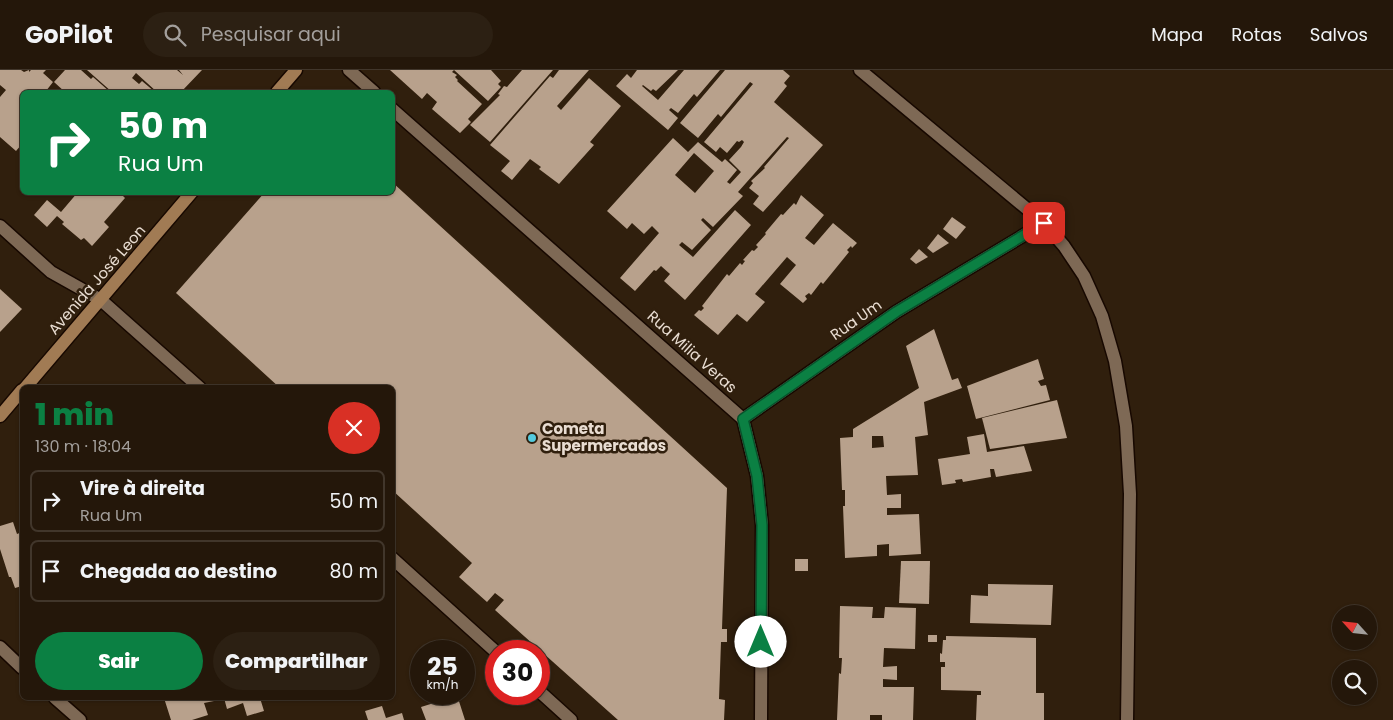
<!DOCTYPE html>
<html lang="pt">
<head>
<meta charset="utf-8">
<style>
	body { margin:0; font-family:Poppins,sans-serif; background:#2c2013; color:#f1f3f6; height:100vh; display:flex; flex-direction:column; font-size:19px; white-space:nowrap }
	* { box-sizing:border-box; margin:0 }
	p { font-size:16px; color:#a39f9c }
	.icon { flex:none; width:28px; height:28px; fill:none; stroke:currentColor; stroke-width:2; stroke-linecap:round; stroke-linejoin:round }
	.map { position:relative; flex:1; overflow:hidden }
	.details { position:absolute; left:20px; top:315px; width:375px; height:315px; display:flex; flex-direction:column; background:#24170a; border-radius:8px; box-shadow:0 1px 4px #0004,0 0 0 1px #41362b }
	.details>* { flex:none }
	.guide { position:absolute; left:20px; top:20px; width:375px; height:105px; border-radius:8px; box-shadow:0 1px 4px #0004,0 0 0 1px #41362b; background:#0b8043; color:#fff; overflow:hidden }
	.needle { width:32px; rotate:297deg }
	.tools { position:absolute; left:1332px; top:535px; display:grid; gap:10px }
	.tools a { display:grid; place-items:center; width:45px; height:45px; border-radius:50%; background:#24170a; box-shadow:0 1px 4px #0004,0 0 0 1px #41362b; font-size:25px }
	.speed { position:absolute; left:410px; top:570px; display:flex; gap:10px; font-size:25px; font-weight:700; text-align:center }
	.speed>* { display:grid; place-content:center; width:65px; height:65px; border-radius:50%; background:#24170a; box-shadow:0 1px 4px #0004,0 0 0 1px #41362b; line-height:1 }
	.speed small { font-size:12px; font-weight:400 }
	.speed .limit { border:8px solid #d22; background:#fff; color:#111 }
	.pin { position:absolute; display:grid; place-items:center; width:42px; height:42px; color:#fff; margin:-21px; border-radius:10px; box-shadow:0 2px 8px #0006 }
	.me { position:absolute; width:55px; margin:-28px; rotate:0deg; stroke-linejoin:round; filter:drop-shadow(0 0 4px #0008) }
	.turn { display:flex; align-items:center; gap:18px; height:105px; padding:0 15px; font-size:22px }
	.turn .icon { width:65px; height:65px; stroke-width:2.5 }
	.turn b { display:block; font-size:35px; line-height:42px }
	.round { display:grid; place-items:center; flex:none; width:52px; height:52px; border-radius:26px; background:#2c2013 }
	.summary { display:flex; align-items:center; justify-content:space-between; height:85px; padding:0 15px }
	h1 { font-size:30px; font-weight:800; line-height:38px; color:#0b8043 }
	.primary-button { display:flex; gap:10px; margin-top:auto; padding:10px 15px }
	.primary-button a { flex:1; height:58px; border-radius:30px; background:#0b8043; color:#fff; font-size:20px; font-weight:800; line-height:58px; text-align:center }
	.primary-button a+a { background:#2c2013; color:#f1f3f6 }
	ul { padding:0; list-style:none }
	li { display:flex; align-items:center; gap:15px; height:62px; margin:0 10px 8px; padding:0 5px; border:2px solid #41362b; border-radius:8px }
	li div { flex:1 }
	li b { display:block; font-size:19px }
	li em { font-style:normal }
	header { display:flex; align-items:center; gap:30px; box-sizing:border-box; height:70px; padding:0 25px; background:#24170a; border-bottom:1px solid #41362b }
	header strong { font-size:24px }
	nav { display:flex; gap:28px; margin-inline-start:auto; font-size:18px }
	.search { width:350px; height:45px; background:#2c2013; display:flex; align-items:center; gap:12px; box-sizing:border-box; padding:0 18px; border-radius:28px; color:#a39f9c; font-size:19px }
	.map>svg:first-child { display:block }
	.building { fill:#b8a18c; fill-rule:evenodd }
	.lines { fill:none; stroke-linecap:round; stroke-linejoin:round }
	.street-casing { stroke:#170800; stroke-width:15 }
	.secondary-casing { stroke:#170800; stroke-width:15 }
	.street { stroke:#7e6955; stroke-width:12 }
	.secondary { stroke:#a17b54; stroke-width:12 }
	.route-casing { stroke:#07532c; stroke-width:12 }
	.route { stroke:#0b8043; stroke-width:9 }
	.poi-dot { fill:#54cade; stroke:#301f0d; stroke-width:2 }
	.labels { text-anchor:middle; stroke-width:5; stroke-linejoin:round; paint-order:stroke }
	.street-label { font-size:15px; fill:#e9ddd2; stroke:#301f0d }
	.poi-label { font-size:15px; font-weight:bold; fill:#e9ddd2; stroke:#301f0d; text-anchor:start }
</style>
</head>
<body>
<header>
<strong>GoPilot</strong>
<div class="search"><svg class="icon" aria-label="search" viewBox="0 0 24 24"><circle cx="10" cy="10" r="6"/><path d="M15 15l6 6"/></svg>Pesquisar aqui</div>
<nav><a>Mapa</a><a>Rotas</a><a>Salvos</a></nav>
</header>
<div class="map">
<svg width="1393" height="650" viewBox="0 0 1393 650">
	<rect width="100%" height="100%" fill="#301f0d"/>
	<g class="building">
		<path d="M0 0H21L24 2 29 0V2L31 0H46L43 3 53 12 46 21 47 22H22V74L16 81 0 67V27L6 20 0 15Z"/>
		<path d="M65 0H81L91 9 93 7 110 22H65L54 12Z"/>
		<path d="M87 0H177L183 5 179 0H202L181 22H157L136 3 132 8 139 14 142 11 155 22H112Z"/>
		<path d="M390 0H491L501 11 498 14 501 17 488 31 454 0 452 2 457 5 455 7 458 10 457 11 482 34 468 49 471 52 460 63 432 39 437 32 427 23 422 29Z"/>
		<path d="M522 0H553L490 72 470 55 500 25 498 24 504 16 507 17Z"/>
		<path d="M559 0H589L557 36 561 40 589 8 621 36 590 72 594 75 559 114 539 99 541 97 530 89 512 110 501 101 510 91 490 75 550 6 553 8Z"/>
		<path d="M637 0H678L656 21 653 19 651 21 643 15 642 16 658 30 684 0H720L697 27 694 24 678 43 671 38 669 40 678 48 668 60 616 16 627 4 631 8Z"/>
		<path d="M725 0H783L790 6 784 13 787 16 774 32 823 75 763 142 753 134 759 126 749 118 753 113 751 111 765 98 764 97 789 68 787 67 738 122 743 126 713 157 703 148 701 150 711 160 692 180 682 172 679 175 693 187 735 140 751 155 685 230 664 211 670 204 661 196 656 201 654 200 635 221 620 208 659 163 652 156 644 164 632 153 627 159 607 141 673 68 688 82 698 72 722 92 725 89 737 100 727 112 730 114 741 102 729 90 741 77 744 72 742 70 739 72 737 71 727 83 720 77 716 82 704 72 753 14 750 12 721 47 718 44 698 68 680 53ZM694 83 714 101 695 123 675 105Z"/>
		<path d="M392 112 727 418 722 559H727V572H721L719 629 725 630 724 650H618L495 540 504 530 495 523 487 532 459 507 472 493 392 420V318H280L176 223 265 122H392Z"/>
		<path d="M78 122H126L123 126 125 128 104 152 109 157 92 176 84 168 81 170 62 154 64 152 57 146 47 157 34 145 47 130 61 142Z"/>
		<path d="M801 125 824 145 805 168 814 175 833 153 857 173 852 178 851 176 847 180 849 182 823 214 821 212 811 225 809 223 805 226 807 229 803 233 780 214 796 195 787 187 755 224 765 232 747 252 737 244 718 265 694 245 699 240 701 241 704 238 702 236 727 204 729 206 740 193 742 195 745 191 743 190 752 180 754 181 758 177 756 175 766 164 765 163 781 144 783 145 794 133 796 135Z"/>
		<path d="M952 147 966 157 956 169 943 159Z"/>
		<path d="M938 164 949 173 933 183 927 178Z"/>
		<path d="M919 179 928 187 916 194 910 189Z"/>
		<path d="M0 219 22 239 0 262Z"/>
		<path d="M934 259 952 310 958 308 962 318 924 332 928 365 915 367 918 405 886 406 887 425 901 424V438H887V445L919 444 921 484 889 486V474L877 475V486L845 488 843 436H845V420H842L840 368 853 367V359L919 318 906 276ZM872 366H883L884 377 872 378Z"/>
		<path d="M1038 289 1044 309 1038 311 1041 316 1046 315 1050 330 976 349 967 316Z"/>
		<path d="M1057 330 1067 368 990 379 982 348Z"/>
		<path d="M984 364 987 382 1024 376 1032 401 996 407 994 399H990L991 407 963 412 962 409 955 410 956 413 942 415 938 389 970 384 967 367Z"/>
		<path d="M13 452 17 464 22 462V516L15 518 11 507H9L0 479V456Z"/>
		<rect x="795" y="489" width="13" height="12"/>
		<path d="M901 491H930L929 534 899 533Z"/>
		<path d="M988 514 1053 515 1051 555 970 553 971 525 988 526Z"/>
		<path d="M840 536 873 537 872 548H884L885 537 916 538 915 579 884 578 883 597 897 596V610L883 609V617H914L913 650H882V645H870V650H837L839 603 841 604 842 588H839Z"/>
		<rect x="928" y="565" width="9" height="7"/>
		<path d="M946 566 1036 568V623H1044V650H976L977 625H981V621L941 620V597H945V592H940V583L942 584 943 570H946Z"/>
		<path d="M435 624 457 625 465 650H426L421 637 437 632Z"/>
		<path d="M164 628H218L219 630 204 633 208 645 192 650H171Z"/>
		<path d="M224 628H260L264 641 247 646 243 633 227 639Z"/>
		<path d="M382 636 386 648 402 643 404 650H368L365 641Z"/>
	</g>
	<g class="lines">
		<g class="street-casing">
			<g id="street">
				<path d="M349 0 374 22"/>
				<path d="M860 0 1044 153 1064 176 1084 206 1102 246 1115 291 1126 356 1130 424 1127 650"/>
				<path d="M392 39 743 349 757 406 762 455 761 650"/>
				<path d="M0 156 51 202 101 230 200 318"/>
				<path d="M743 349 896 242 1044 153"/>
				<path d="M392 488 496 582"/>
				<path d="M0 577 22 598"/>
				<path d="M539 621 571 650"/>
				<path d="M55 628 80 650"/>
			</g>
		</g>
		<g class="secondary-casing">
			<g id="secondary">
				<path d="M277 22 296 0"/>
				<path d="M25 318 192 122"/>
				<path d="M0 346 22 320"/>
			</g>
		</g>
		<use href="#street" class="street"/>
		<use href="#secondary" class="secondary"/>
	</g>
	<g class="lines">
		<g class="route-casing">
			<path id="route" d="M761 572 762 455 757 406 743 349 896 242 1044 153"/>
		</g>
		<use href="#route" class="route"/>
	</g>
	<circle class="poi-dot" cx="532" cy="368" r="5"/>
	<g class="labels">
		<g class="street-label">
			<text transform="translate(97 210) rotate(-49)" y="5">Avenida José Leon</text>
			<text transform="translate(856 250) rotate(-35)" y="5">Rua Um</text>
			<text transform="translate(692 282) rotate(42)" y="5">Rua Milia Veras</text>
		</g>
		<g class="poi-label">
			<text x="542" y="364">Cometa<tspan x="542" dy="17">Supermercados</tspan></text>
		</g>
	</g>
</svg>
<div class="tools">
<a><svg class="needle" viewBox="-14 -14 28 28"><path d="M0-13l5 13h-10z" fill="#e53935"/><path d="M0 13l5-13h-10z" fill="#a39f9c"/></svg></a>
<a><svg class="icon" aria-label="search" viewBox="0 0 24 24"><circle cx="10" cy="10" r="6"/><path d="M15 15l6 6"/></svg></a>
</div>
<div class="speed"><div>25<small>km/h</small></div><div class="limit">30</div></div>
<div class="pin" style="left:1044px;top:153px;background:#d93025"><svg class="icon" aria-label="arrive" viewBox="0 0 24 24"><path d="M6 21V4h12l-3 4 3 4H6"/></svg></div>
<svg class="me" style="left:761px;top:572px" viewBox="-20 -20 40 40"><circle r="19" fill="#fff"/><path d="M0-13L10 11 0 6-10 11z" fill="#0b8043"/></svg>
<div class="guide">
<div class="turn"><svg class="icon" aria-label="right" viewBox="0 0 24 24"><path d="M7 20v-9h11M14 6l5 5-5 5"/></svg><div><b>50 m</b>Rua Um</div></div>
</div>
<section class="details">
<div class="summary"><div><h1>1 min</h1><p>130 m · 18:04</p></div><a class="round" style="background:#d93025;color:#fff"><svg class="icon" aria-label="close" viewBox="0 0 24 24"><path d="M6 6l12 12M18 6L6 18"/></svg></a></div>
<ul>
<li><svg class="icon" aria-label="right" viewBox="0 0 24 24"><path d="M7 20v-9h11M14 6l5 5-5 5"/></svg><div><b>Vire à direita</b><p>Rua Um</p></div><em>50 m</em></li>
<li><svg class="icon" aria-label="arrive" viewBox="0 0 24 24"><path d="M6 21V4h12l-3 4 3 4H6"/></svg><div><b>Chegada ao destino</b></div><em>80 m</em></li>
</ul>
<div class="primary-button"><a>Sair</a><a>Compartilhar</a></div>
</section>
</div>
</body>
</html>
